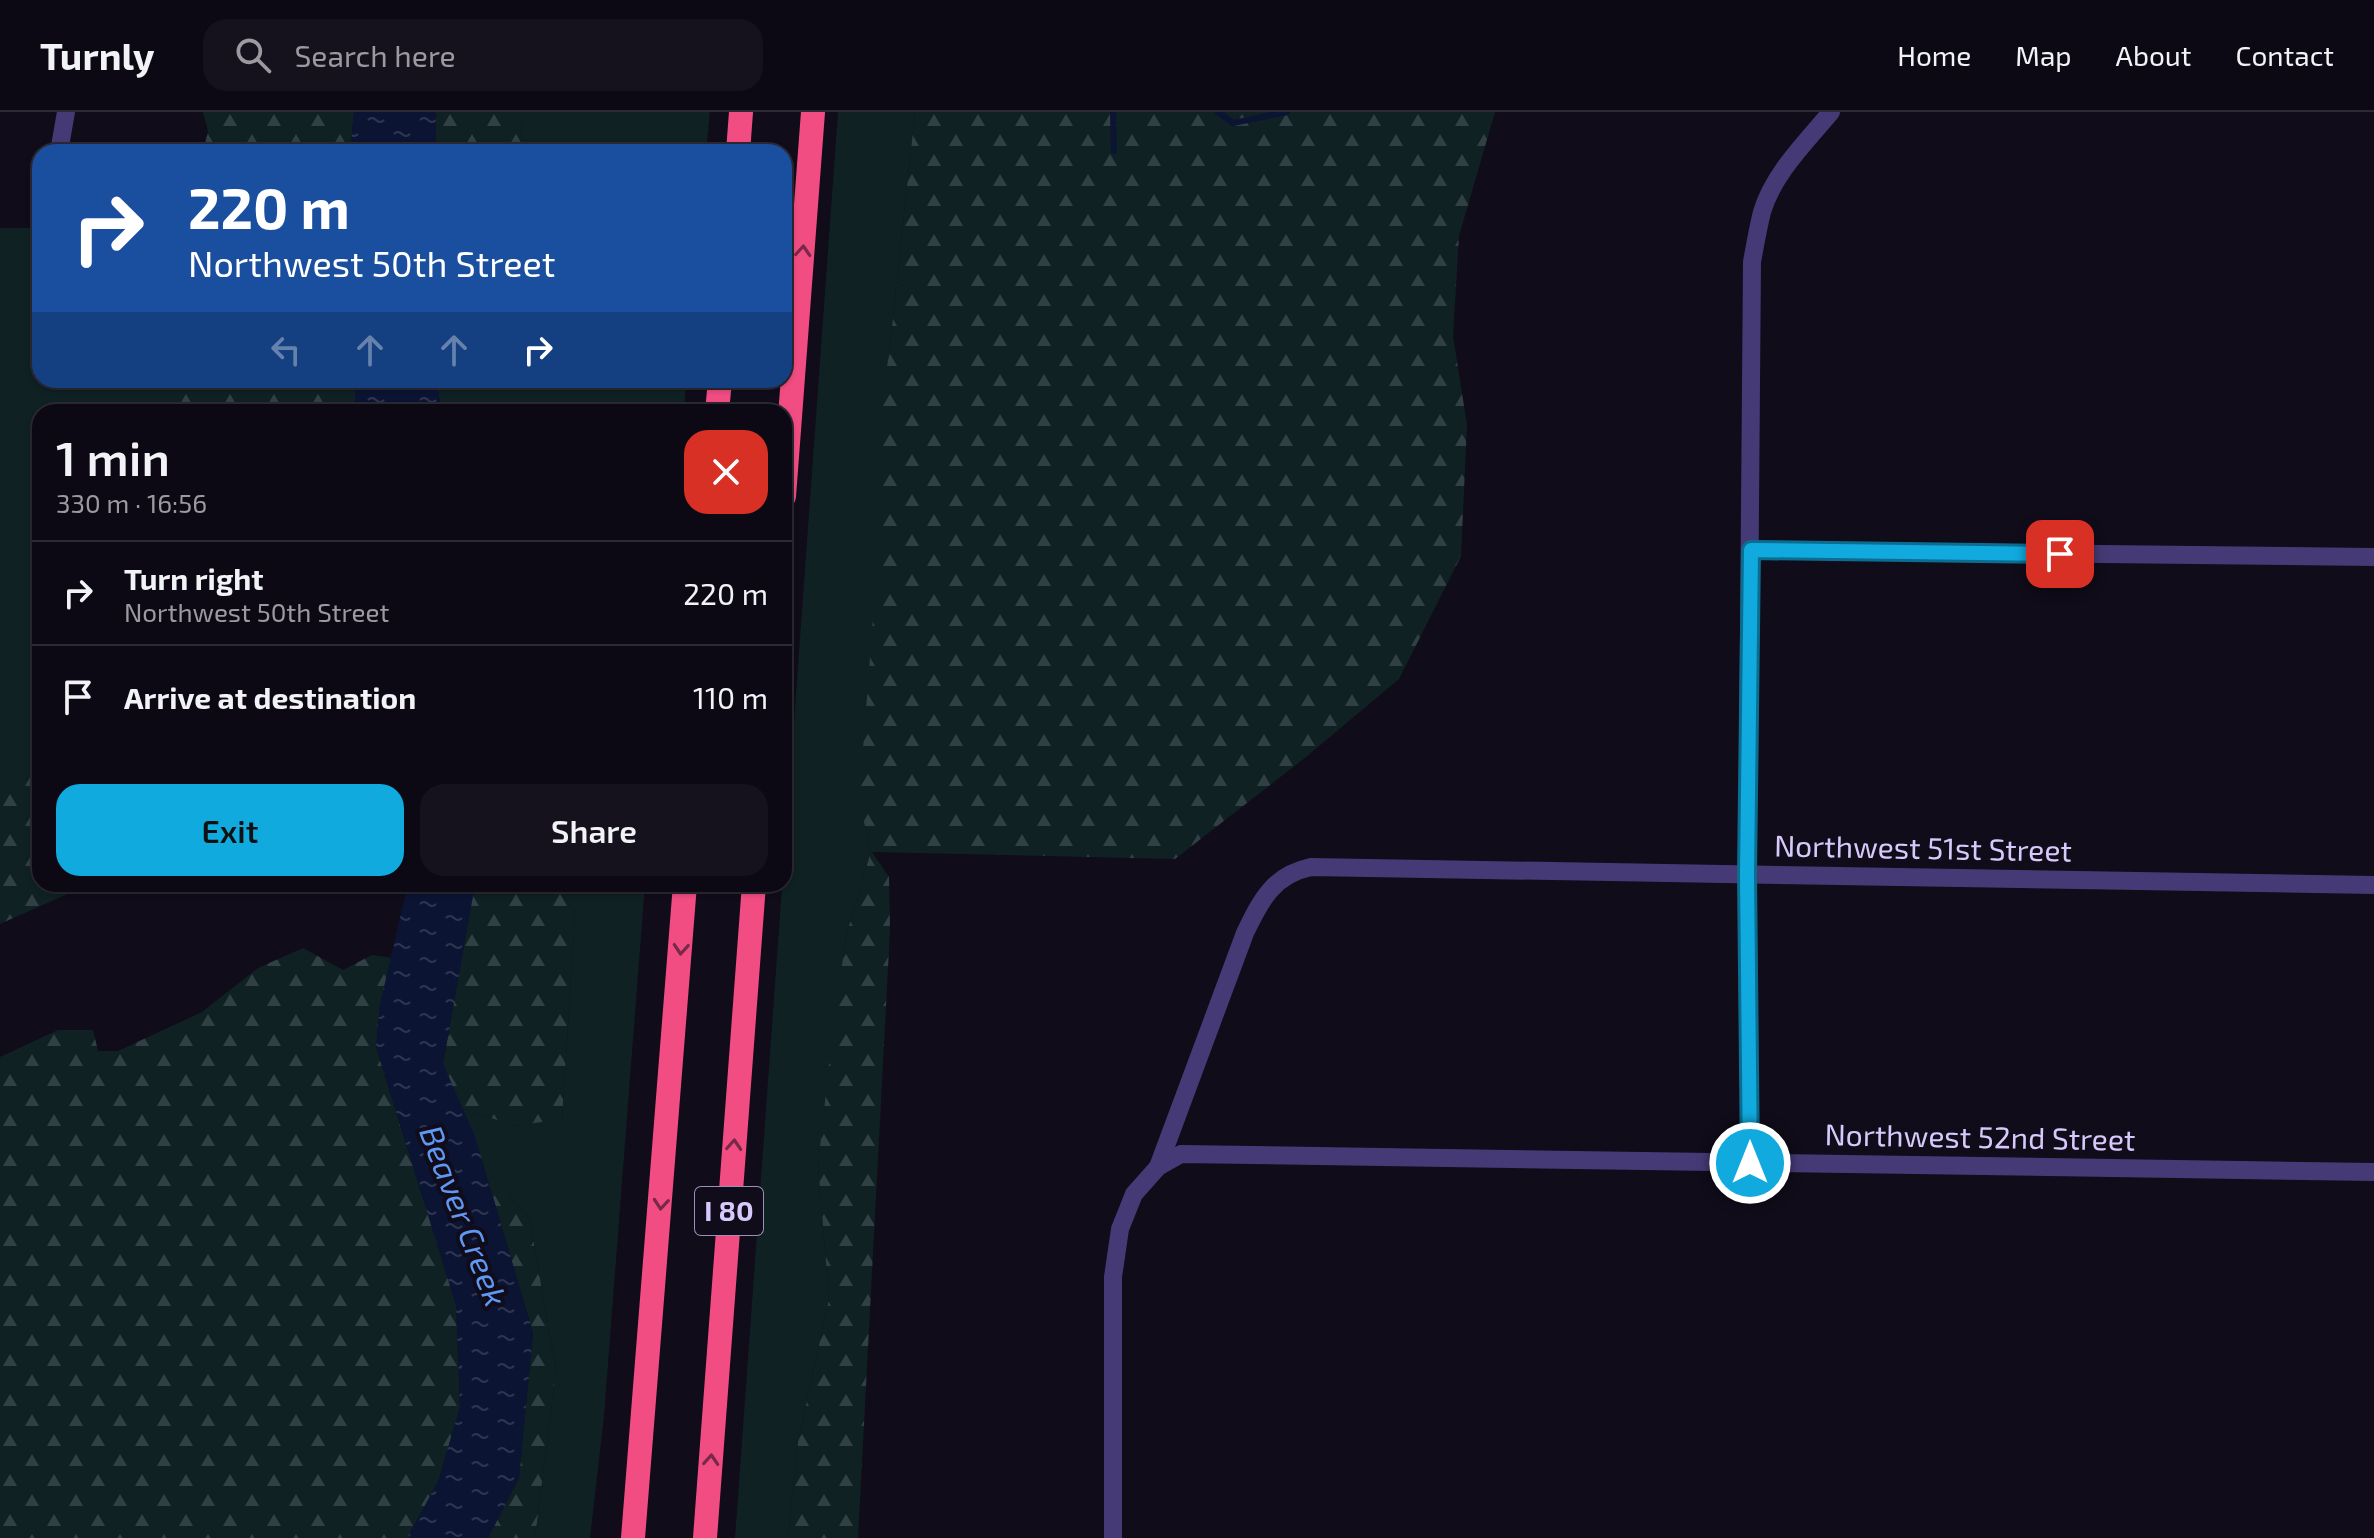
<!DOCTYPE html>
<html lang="en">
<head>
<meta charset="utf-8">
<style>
	body { margin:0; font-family:"Exo 2",sans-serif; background:#15121d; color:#f1f3f6; height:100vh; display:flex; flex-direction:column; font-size:30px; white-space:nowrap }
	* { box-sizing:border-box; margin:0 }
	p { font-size:26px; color:#9a9aa0 }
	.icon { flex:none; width:44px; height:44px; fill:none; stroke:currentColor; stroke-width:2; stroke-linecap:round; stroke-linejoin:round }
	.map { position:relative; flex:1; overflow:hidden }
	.drawer { position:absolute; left:32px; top:292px; width:760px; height:488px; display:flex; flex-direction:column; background:#0c0914; border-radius:24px; box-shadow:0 2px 6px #0004,0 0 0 2px #2c2a34 }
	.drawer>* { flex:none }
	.guide { position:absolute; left:32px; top:32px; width:760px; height:244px; border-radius:24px; box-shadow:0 2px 6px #0004,0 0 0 2px #2c2a34; background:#1a4fa0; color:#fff; overflow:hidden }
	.pin { position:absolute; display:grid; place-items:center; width:68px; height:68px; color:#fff; margin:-34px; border-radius:16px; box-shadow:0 4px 12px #0006 }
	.me { position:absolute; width:88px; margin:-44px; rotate:0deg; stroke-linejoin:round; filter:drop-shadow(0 0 6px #0008) }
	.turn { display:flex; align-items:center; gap:28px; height:168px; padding:0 24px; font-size:36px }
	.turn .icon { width:104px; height:104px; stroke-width:2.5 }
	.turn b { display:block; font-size:56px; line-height:68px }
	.lanes { display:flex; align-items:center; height:76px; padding:0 24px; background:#0003; justify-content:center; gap:40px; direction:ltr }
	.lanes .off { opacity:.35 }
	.round { display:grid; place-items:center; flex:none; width:84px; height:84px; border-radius:24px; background:#15121d }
	.summary { display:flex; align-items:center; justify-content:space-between; height:136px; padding:0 24px }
	h1 { font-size:48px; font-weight:600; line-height:60px }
	.cta { display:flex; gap:16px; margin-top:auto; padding:16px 24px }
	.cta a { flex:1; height:92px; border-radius:24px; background:#11aadf; color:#111; font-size:32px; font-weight:600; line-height:92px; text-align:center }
	.cta a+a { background:#15121d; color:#f1f3f6 }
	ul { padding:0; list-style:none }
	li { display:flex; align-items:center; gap:24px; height:104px; padding:0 24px; border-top:2px solid #2c2a34 }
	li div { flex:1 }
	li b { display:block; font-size:30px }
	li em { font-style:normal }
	header { display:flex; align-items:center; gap:48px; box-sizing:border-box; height:112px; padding:0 40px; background:#0c0914; border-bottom:2px solid #2c2a34 }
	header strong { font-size:38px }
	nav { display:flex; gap:44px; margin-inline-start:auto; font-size:28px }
	.search { width:560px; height:72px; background:#15121d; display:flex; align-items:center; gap:20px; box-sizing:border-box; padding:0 28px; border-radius:24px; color:#9a9aa0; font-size:30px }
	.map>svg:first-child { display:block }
	.green { fill:#0f2123 }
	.forest { fill:url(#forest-firs) }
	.water { fill:url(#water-ripples) }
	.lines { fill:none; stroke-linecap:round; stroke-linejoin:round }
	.stream { stroke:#0b1433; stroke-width:6 }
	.minor { stroke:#463a76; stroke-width:18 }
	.motorway { stroke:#f24d82; stroke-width:24 }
	.oneway { stroke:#762949 }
	.route-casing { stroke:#0b6e91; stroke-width:20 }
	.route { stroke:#11aadf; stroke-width:14 }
	.labels { text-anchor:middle; stroke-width:8; stroke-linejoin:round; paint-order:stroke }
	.shield { fill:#100c1a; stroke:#9b90b8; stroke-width:2 }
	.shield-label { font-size:28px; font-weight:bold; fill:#d6c9fb }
	.street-label { font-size:30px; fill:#d6c9fb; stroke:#100c1a }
	.water-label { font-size:32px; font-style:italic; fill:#5f97f3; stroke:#100c1a }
</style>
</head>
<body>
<header>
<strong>Turnly</strong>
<div class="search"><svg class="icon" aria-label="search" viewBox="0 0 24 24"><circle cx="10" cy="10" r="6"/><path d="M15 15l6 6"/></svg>Search here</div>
<nav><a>Home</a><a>Map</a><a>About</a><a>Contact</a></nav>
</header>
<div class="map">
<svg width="2374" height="1426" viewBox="0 0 2374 1426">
	<defs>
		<pattern id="forest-firs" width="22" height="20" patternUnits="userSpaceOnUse" patternTransform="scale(2)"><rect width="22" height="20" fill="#0f2123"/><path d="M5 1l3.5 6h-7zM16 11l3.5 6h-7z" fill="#314044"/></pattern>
		<pattern id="water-ripples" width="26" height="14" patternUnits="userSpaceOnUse" patternTransform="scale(2)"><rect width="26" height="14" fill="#0b1433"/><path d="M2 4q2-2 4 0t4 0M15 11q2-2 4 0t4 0" fill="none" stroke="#2e3551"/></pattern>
	</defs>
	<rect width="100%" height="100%" fill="#100c1a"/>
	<g class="green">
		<path d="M522 0H710L706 40H521Z"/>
		<path d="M838 0H915L889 243 878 308 1064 219 859 689 871 739 846 824 818 1053 829 1187 798 1330 788 1426H735Z"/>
		<path d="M40 112V268H237L235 300H40V772L0 794V116H32Z"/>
		<path d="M437 268H686L684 300H517V296L480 294 471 300H441Z"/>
		<path d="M556 772H645L604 1304 590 1426H535L556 1259 530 1109 505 1076 493 1085 462 996 514 1014 562 1006 575 801Z"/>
	</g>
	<g class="forest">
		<path d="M203 0H354L350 40H203L208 19Z"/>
		<path d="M436 0H522L521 40H435Z"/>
		<path d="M915 0H1495L1459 124 1453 224 1467 313 1461 444 1399 567 1306 645 1175 747 872 740 889 765 890 818 858 1426H788L798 1330 829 1187 818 1053 832 926 846 824 871 739 859 690 877 453V308L889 243Z"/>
		<path d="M163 268H355V300H159Z"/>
		<path d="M40 653V772H90L0 812V661Z"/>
		<path d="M475 772H556L575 801 562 1007 514 1014 462 996 443 952Z"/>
		<path d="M303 836 343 858 372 843 393 846 380 892 376 935 456 1193 460 1295 438 1370 407 1426H0V945L58 918H93L98 939H118L202 900 258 856Z"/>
		<path d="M505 1076 530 1109 556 1259 535 1426H488L519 1366 533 1221 493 1085Z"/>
	</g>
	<g class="water">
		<path d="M354 0H436L435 40H350Z"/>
		<path d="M355 268H437L441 300H355Z"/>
		<path d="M408 772H475L443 952 475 1024 533 1221 519 1366 488 1426H407L438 1370 460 1295 456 1193 376 935 380 892Z"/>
	</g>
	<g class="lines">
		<g class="stream">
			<path d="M1113 0 1114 39"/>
			<path d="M1218 0 1233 11 1287 0"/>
		</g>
		<g class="minor">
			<path d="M59 40 66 0"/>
			<path d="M1751 438 2374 445"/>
			<path d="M1750 1051 1747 762 1752 150C1755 133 1758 116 1762 100 1773 62 1806 30 1831 0"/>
			<path d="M1158 1055 1181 1042 2374 1060"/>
			<path d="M1113 1426V1165L1120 1117 1134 1082 1158 1055 1245 821C1261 788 1273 763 1311 755L2374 773"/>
		</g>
		<g class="motorway">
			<path d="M738 40 741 0"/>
			<path d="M717 300 720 268"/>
			<path d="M784 384 813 0"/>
			<path d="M633 1426 685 772"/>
			<path d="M705 1426 754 772"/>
		</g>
	</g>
	<defs><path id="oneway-chevron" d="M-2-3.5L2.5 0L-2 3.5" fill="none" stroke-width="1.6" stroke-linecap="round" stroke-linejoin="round" transform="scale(2)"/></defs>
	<g class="oneway">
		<use href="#oneway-chevron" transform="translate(803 139) rotate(-86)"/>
		<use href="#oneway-chevron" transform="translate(681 837) rotate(94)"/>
		<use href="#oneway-chevron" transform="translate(734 1033) rotate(-86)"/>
		<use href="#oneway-chevron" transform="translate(661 1092) rotate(95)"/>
		<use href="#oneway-chevron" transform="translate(711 1348) rotate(-86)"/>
	</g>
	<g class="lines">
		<g class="route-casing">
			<path id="route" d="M1750 1051 1747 762 1751 438 2060 442"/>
		</g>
		<use href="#route" class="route"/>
	</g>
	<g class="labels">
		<rect class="shield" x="695" y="1075" width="68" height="48" rx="6"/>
		<g class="shield-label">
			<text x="729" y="1109">I 80</text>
		</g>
		<g class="street-label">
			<text transform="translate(1923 737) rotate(1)" y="10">Northwest 51st Street</text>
			<text transform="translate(1980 1026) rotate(1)" y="10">Northwest 52nd Street</text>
		</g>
		<g class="water-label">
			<text transform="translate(463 1104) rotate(69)" y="11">Beaver Creek</text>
		</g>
	</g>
</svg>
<div class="pin" style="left:2060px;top:442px;background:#d93025"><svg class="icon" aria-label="arrive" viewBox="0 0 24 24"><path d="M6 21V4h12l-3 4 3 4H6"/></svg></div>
<svg class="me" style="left:1750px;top:1051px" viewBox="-20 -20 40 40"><circle r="17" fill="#11aadf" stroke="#fff" stroke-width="3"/><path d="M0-11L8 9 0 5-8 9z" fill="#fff"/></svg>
<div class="guide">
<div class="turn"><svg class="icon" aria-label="right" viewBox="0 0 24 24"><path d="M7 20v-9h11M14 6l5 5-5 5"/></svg><div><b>220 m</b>Northwest 50th Street</div></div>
<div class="lanes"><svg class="icon off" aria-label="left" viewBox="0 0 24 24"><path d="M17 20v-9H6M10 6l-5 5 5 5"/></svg><svg class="icon off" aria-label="ahead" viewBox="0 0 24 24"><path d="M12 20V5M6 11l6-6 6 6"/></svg><svg class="icon off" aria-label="ahead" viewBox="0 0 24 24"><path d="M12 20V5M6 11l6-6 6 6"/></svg><svg class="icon" aria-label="right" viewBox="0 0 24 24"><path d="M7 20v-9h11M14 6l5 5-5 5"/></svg></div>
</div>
<section class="drawer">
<div class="summary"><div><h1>1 min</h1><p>330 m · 16:56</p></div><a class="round" style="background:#d93025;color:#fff"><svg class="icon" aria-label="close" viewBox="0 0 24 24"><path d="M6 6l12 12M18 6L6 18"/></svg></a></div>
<ul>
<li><svg class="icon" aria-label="right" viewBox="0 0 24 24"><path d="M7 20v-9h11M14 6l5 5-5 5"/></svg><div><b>Turn right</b><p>Northwest 50th Street</p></div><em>220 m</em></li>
<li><svg class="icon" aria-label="arrive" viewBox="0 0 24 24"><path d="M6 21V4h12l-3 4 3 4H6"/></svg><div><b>Arrive at destination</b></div><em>110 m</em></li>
</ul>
<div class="cta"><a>Exit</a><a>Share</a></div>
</section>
</div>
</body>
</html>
